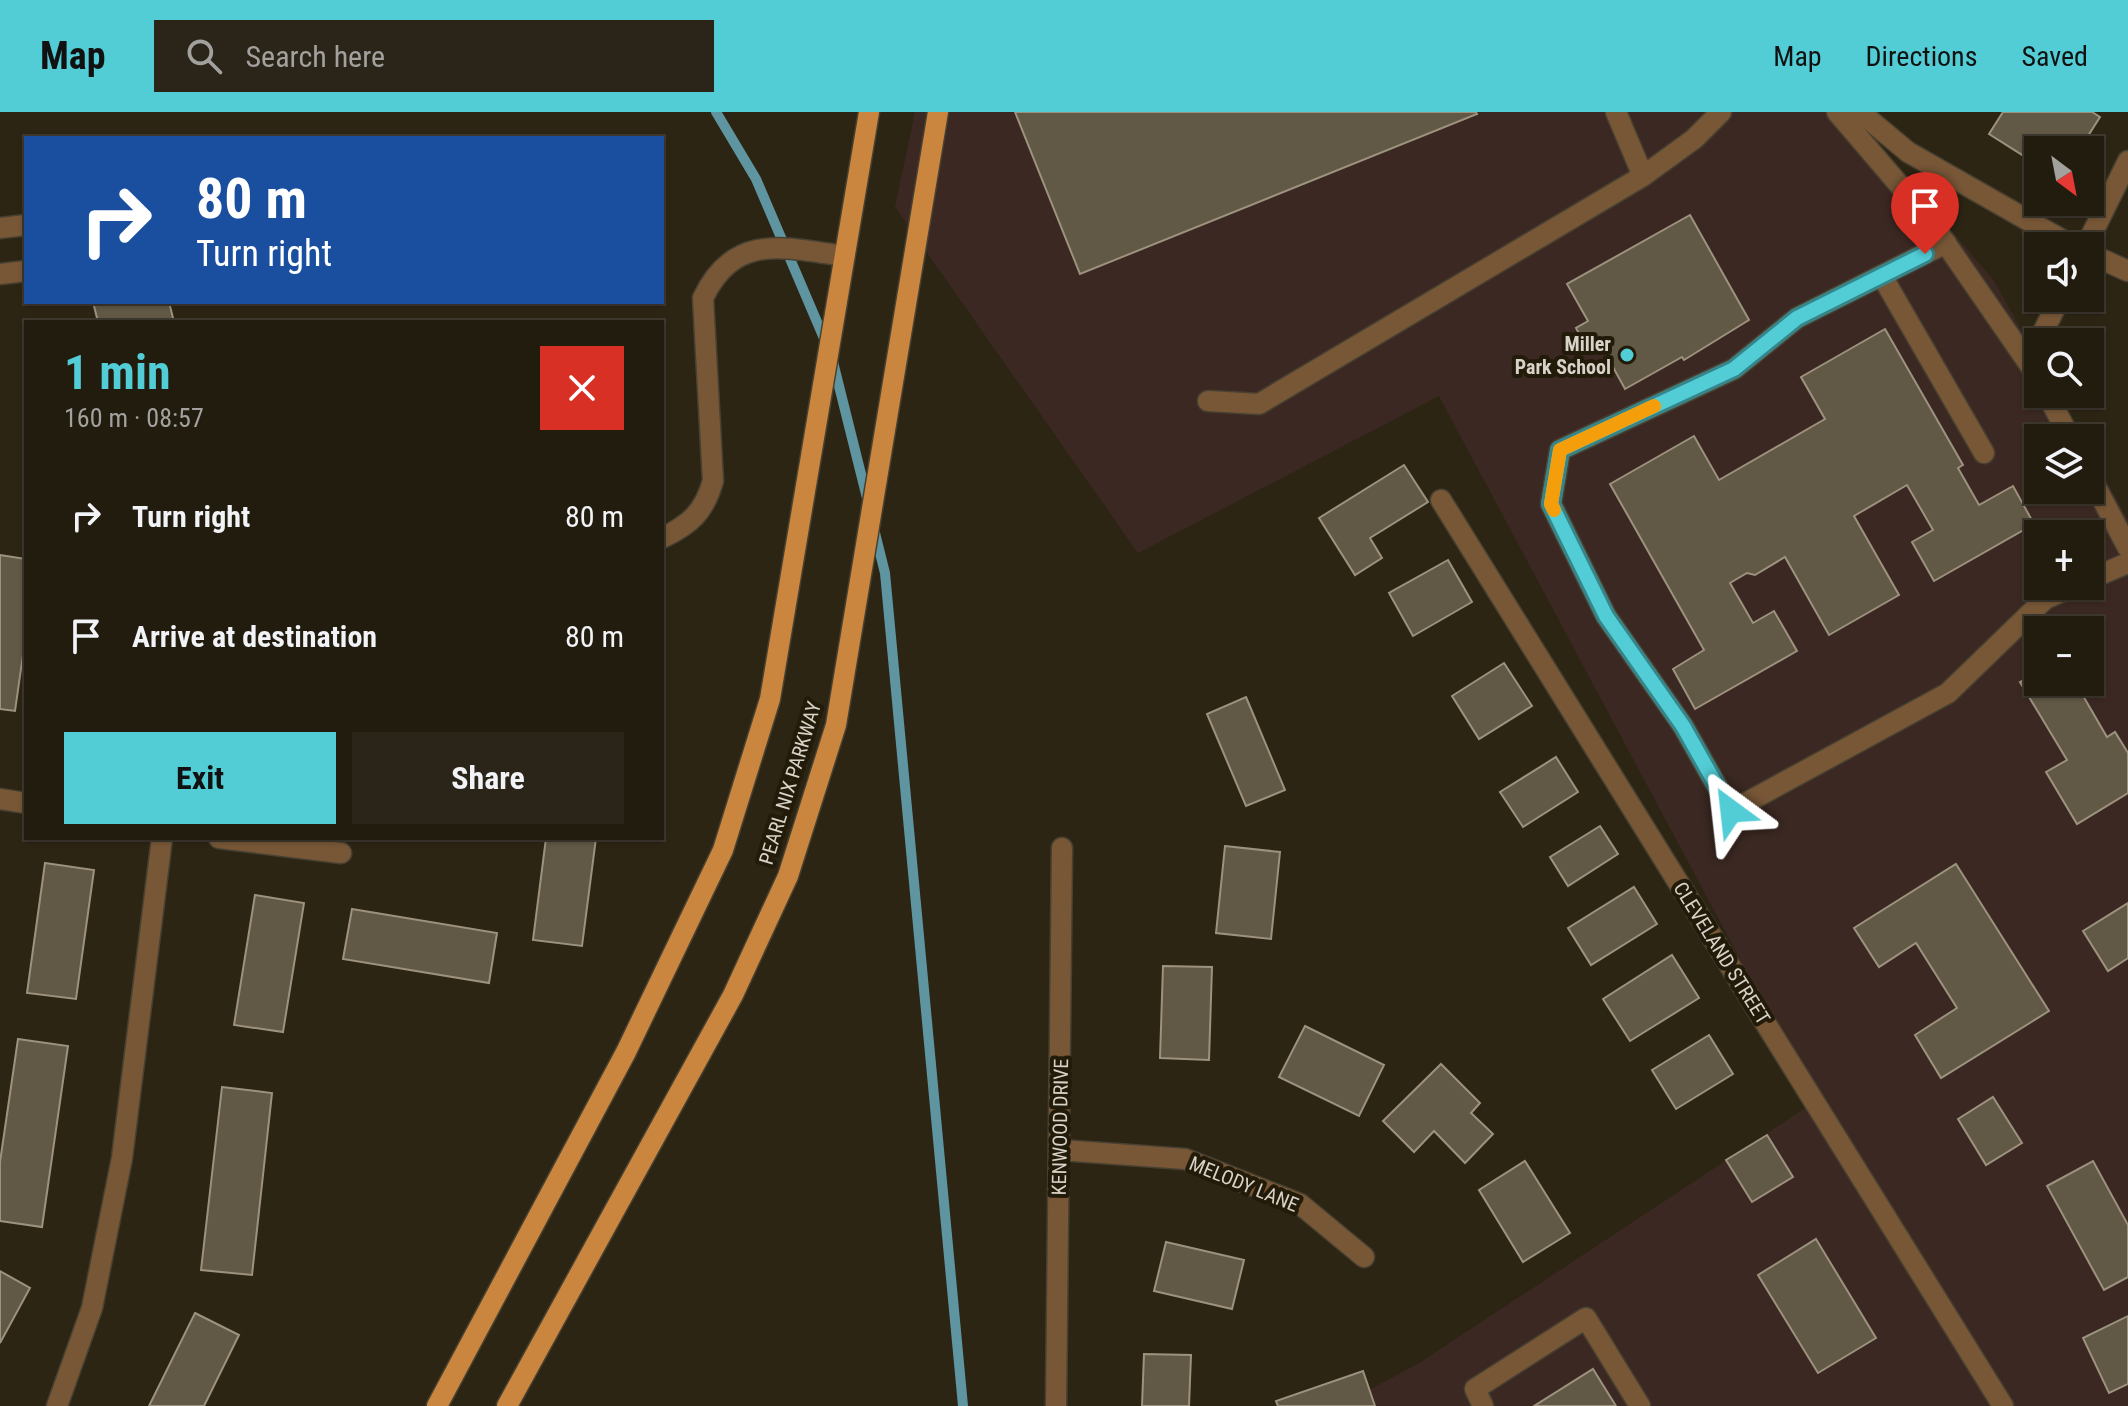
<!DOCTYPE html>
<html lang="en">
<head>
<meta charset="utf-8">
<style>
	body { margin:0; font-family:"Roboto Condensed",sans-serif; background:#2a2518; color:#f1f3f6; height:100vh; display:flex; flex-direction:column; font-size:30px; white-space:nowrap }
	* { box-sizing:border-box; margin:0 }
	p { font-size:26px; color:#a2a19e }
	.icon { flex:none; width:44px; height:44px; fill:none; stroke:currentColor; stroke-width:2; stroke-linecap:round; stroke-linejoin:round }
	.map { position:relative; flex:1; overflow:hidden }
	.panel { position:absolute; left:24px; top:208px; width:640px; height:520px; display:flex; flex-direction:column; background:#221c0f; border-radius:0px; box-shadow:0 2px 6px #0004,0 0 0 2px #3f3a2f }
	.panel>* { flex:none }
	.hud { position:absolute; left:24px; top:24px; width:640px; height:168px; border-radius:0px; box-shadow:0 2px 6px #0004,0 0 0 2px #3f3a2f; background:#1a4fa0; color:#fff; overflow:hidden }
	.needle { width:52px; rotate:148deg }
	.buttons { position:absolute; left:2024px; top:24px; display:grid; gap:16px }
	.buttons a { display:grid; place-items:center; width:80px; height:80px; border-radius:0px; background:#221c0f; box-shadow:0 2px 6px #0004,0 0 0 2px #3f3a2f; font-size:40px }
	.pin { position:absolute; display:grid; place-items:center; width:68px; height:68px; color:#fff; margin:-82px -34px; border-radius:50% 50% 50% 0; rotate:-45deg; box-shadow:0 0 8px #0007 }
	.pin .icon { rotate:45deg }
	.me { position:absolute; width:88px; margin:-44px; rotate:330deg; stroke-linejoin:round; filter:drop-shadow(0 0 6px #0008) }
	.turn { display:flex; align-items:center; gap:28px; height:168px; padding:0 40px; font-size:36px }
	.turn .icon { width:104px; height:104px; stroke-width:2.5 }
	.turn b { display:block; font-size:56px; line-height:68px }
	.round { display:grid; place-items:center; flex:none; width:84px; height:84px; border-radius:0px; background:#2a2518 }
	.headline { display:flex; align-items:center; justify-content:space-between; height:136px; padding:0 40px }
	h1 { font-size:48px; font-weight:700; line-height:60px; color:#52ccd5 }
	.cta { display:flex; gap:16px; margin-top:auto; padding:16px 40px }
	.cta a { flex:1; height:92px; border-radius:0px; background:#52ccd5; color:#111; font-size:32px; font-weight:700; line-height:92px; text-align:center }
	.cta a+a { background:#2a2518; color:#f1f3f6 }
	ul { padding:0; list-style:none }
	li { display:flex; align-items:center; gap:24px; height:120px; padding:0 40px }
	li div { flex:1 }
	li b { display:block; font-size:30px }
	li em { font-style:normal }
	header { display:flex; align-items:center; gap:48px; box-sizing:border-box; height:112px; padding:0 40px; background:#52ccd5; color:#111 }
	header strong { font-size:38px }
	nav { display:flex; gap:44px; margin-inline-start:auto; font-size:28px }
	.search { width:560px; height:72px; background:#2a2518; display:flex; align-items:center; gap:20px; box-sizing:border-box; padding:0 28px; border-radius:0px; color:#a2a19e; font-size:30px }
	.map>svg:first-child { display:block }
	.commercial { fill:#3b2822; fill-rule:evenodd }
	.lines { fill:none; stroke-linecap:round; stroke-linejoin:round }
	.stream { stroke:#5f95a0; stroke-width:10 }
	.building { fill:#615845; stroke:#9c927e; stroke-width:2 }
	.minor-casing { stroke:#484131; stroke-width:23 }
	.major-casing { stroke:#484131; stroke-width:23 }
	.minor { stroke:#785737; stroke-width:20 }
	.major { stroke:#ca863e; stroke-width:20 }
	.route-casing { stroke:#35858a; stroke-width:20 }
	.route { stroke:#52ccd5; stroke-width:14 }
	.slow { stroke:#f59e0b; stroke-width:14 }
	.poi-dot { fill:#52ccd5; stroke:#231b0a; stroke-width:3 }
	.labels { text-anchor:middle; stroke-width:8; stroke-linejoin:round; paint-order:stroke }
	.poi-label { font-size:20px; font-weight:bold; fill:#d8d3c8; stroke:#231b0a; text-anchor:end }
	.street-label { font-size:20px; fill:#d8d3c8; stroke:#231b0a }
</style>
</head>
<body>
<header>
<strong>Map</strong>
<div class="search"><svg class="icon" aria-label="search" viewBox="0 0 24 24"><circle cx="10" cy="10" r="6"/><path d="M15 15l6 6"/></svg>Search here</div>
<nav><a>Map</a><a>Directions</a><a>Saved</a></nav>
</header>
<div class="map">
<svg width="2128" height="1294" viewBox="0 0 2128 1294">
	<rect width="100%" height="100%" fill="#2d2514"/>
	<path class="commercial" d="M915 0H1852L1994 169 2038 247V282H2058L2082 326H2038V378H2090V340L2128 408V1294H1364L1358 1284 1421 1250 1816 989 1439 284 1138 441 895 95ZM2038 422H2090V474H2038ZM2038 518H2090V570H2038Z"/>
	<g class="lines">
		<g class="stream">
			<path d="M716 0 756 67 826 231"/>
			<path d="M832 246 868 390"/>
			<path d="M874 417 885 461 963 1294"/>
		</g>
	</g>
	<g class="building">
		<path d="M1015 0H1476L1477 2 1080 162Z"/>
		<path d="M2003 0H2092L2100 5 2079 38H2038V53L1989 22Z"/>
		<path d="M1690 103 1749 208 1684 248 1682 245 1625 277 1597 226 1585 233 1576 216 1588 209 1567 172Z"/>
		<path d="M93 190H169L174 210H98Z"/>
		<path d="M1885 217 1963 353 1958 356 1979 393 2013 374 2034 412 1934 469 1912 430 1933 418 1907 373 1854 404 1899 483 1829 523 1785 445 1755 463 1747 461 1730 471 1753 511 1774 499 1797 539 1695 597 1673 557 1704 538 1610 372 1694 324 1719 368 1825 307 1801 265Z"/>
		<path d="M1404 353 1428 390 1370 426 1382 446 1355 463 1319 406Z"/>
		<path d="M0 443 26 447V522L15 599 0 597Z"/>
		<path d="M1448 448 1472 490 1413 524 1389 481Z"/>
		<path d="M1504 551 1532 594 1479 627 1452 584Z"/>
		<path d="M2038 560V570H2075L2107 625 2115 620 2128 641V681L2077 712 2046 660 2067 648 2020 570Z"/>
		<path d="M1246 585 1285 678 1246 694 1207 602Z"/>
		<path d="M1556 645 1578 680 1523 715 1500 680Z"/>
		<path d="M1600 714 1618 742 1568 774 1550 745Z"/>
		<path d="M546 726H596L582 834 533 828Z"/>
		<path d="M1225 734 1280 740 1271 827 1216 821Z"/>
		<path d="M45 751 94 758 76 887 27 881Z"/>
		<path d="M1956 752 2049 899 1941 966 1915 923 1957 896 1916 831 1879 855 1854 816Z"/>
		<path d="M1634 775 1657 812 1591 853 1568 816Z"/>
		<path d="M255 783 304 791 283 920 234 913Z"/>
		<path d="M2128 791V846L2108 859 2083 819Z"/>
		<path d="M352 797 497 821 489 871 343 847Z"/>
		<path d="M1672 843 1699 886 1630 929 1603 887Z"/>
		<path d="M1163 854 1212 855 1209 948 1160 946Z"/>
		<path d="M1305 914 1384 953 1359 1004 1279 965Z"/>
		<path d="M1709 923 1733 962 1676 997 1652 958Z"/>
		<path d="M18 927 68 934 42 1115 0 1109V1050Z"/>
		<path d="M1441 952 1480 991 1471 1001 1493 1022 1465 1051 1434 1019 1414 1040 1383 1009Z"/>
		<path d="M222 975 272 981 252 1163 201 1158Z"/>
		<path d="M1993 985 2022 1031 1986 1053 1958 1007Z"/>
		<path d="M1767 1023 1793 1065 1752 1090 1726 1048Z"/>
		<path d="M1525 1049 1570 1121 1523 1150 1479 1078Z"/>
		<path d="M2093 1049 2128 1113V1165L2104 1178 2047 1074Z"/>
		<path d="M1816 1127 1876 1226 1818 1261 1758 1163Z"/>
		<path d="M1166 1130 1244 1148 1232 1197 1154 1179Z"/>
		<path d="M0 1159 30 1176 0 1231Z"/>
		<path d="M195 1201 239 1223 204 1294H149Z"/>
		<path d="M2128 1204V1272L2109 1281 2083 1226Z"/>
		<path d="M1144 1242 1191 1243 1189 1294H1142Z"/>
		<path d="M1593 1257 1616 1294H1534Z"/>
		<path d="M1363 1259 1375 1294H1278L1276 1289Z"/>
	</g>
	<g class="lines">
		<g class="minor-casing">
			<g id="minor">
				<path d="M1616 0 1643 64"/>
				<path d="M1837 0 1931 110 2038 265"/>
				<path d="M1860 0 1908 40 2073 134"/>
				<path d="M0 116 26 113"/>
				<path d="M1946 131 1797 206 1734 257 1560 338 1551 392 1606 504 1683 614 1731 699 1948 581 2045 487 2075 474"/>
				<path d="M2086 134 2128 49"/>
				<path d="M2090 142 2128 159"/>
				<path d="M0 162 26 159"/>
				<path d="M1882 164 1984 341"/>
				<path d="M2029 248 2060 186"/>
				<path d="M2047 282 2070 326"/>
				<path d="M1208 289 1259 292 1643 64 1694 27 1721 0"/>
				<path d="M2090 364 2128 436"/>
				<path d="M1441 388 2003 1294"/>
				<path d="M662 426C691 412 704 400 713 369L703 186C734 121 783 135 844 144"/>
				<path d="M2090 467 2128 451"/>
				<path d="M0 687 26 691"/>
				<path d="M219 726 341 741"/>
				<path d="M1060 1038 1185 1047 1300 1092 1364 1145"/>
				<path d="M57 1294 92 1196 122 1046 162 726"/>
				<path d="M1056 1294 1062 736"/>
				<path d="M1483 1294 1475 1277 1586 1206 1640 1294"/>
			</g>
		</g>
		<g class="major-casing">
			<g id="major">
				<path d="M437 1294 626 940 723 738 770 587 869 0"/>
				<path d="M507 1294 733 883 788 764 836 613 938 0"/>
			</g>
		</g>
		<use href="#minor" class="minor"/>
		<use href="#major" class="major"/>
	</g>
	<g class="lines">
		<g class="route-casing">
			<path id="route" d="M1731 699 1683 614 1606 504 1551 392 1560 338 1734 257 1797 206 1925 142"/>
		</g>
		<use href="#route" class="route"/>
		<path class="slow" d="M1554 398 1551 392 1560 338 1654 294"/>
	</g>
	<circle class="poi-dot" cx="1627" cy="243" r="8"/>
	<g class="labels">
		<g class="poi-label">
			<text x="1611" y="239">Miller<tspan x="1611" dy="23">Park School</tspan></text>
		</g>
		<g class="street-label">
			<text transform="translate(790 671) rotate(-73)" y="7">PEARL NIX PARKWAY</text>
			<text transform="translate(1722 841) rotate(58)" y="7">CLEVELAND STREET</text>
			<text transform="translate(1060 1015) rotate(-89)" y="7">KENWOOD DRIVE</text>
			<text transform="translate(1244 1072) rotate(22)" y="7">MELODY LANE</text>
		</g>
	</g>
</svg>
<div class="buttons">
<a><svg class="needle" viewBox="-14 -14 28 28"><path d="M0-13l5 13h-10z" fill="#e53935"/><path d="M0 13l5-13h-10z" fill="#a2a19e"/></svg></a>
<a><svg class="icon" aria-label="sound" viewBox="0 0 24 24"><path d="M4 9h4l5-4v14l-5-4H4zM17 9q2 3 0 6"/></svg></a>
<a><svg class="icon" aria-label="search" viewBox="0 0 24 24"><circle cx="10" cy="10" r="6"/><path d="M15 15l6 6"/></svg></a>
<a><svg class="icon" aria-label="layers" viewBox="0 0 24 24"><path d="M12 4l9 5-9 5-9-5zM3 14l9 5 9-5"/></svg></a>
<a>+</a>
<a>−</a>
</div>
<div class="pin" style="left:1925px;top:142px;background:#d93025"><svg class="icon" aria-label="arrive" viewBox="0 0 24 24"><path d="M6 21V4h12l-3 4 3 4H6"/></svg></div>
<svg class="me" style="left:1731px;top:699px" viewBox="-20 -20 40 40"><path d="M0-17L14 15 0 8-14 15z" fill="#52ccd5" stroke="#fff" stroke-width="4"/></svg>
<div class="hud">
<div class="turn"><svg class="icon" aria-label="right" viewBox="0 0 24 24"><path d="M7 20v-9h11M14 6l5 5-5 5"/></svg><div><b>80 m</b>Turn right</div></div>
</div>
<section class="panel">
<div class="headline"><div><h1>1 min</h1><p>160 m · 08:57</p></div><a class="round" style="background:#d93025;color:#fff"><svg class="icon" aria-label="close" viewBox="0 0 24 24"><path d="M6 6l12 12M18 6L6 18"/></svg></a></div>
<ul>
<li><svg class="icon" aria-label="right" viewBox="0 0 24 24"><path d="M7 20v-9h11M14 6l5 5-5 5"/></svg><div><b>Turn right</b></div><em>80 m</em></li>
<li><svg class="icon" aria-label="arrive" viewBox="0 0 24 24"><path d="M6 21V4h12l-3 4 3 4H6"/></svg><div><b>Arrive at destination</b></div><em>80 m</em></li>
</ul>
<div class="cta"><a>Exit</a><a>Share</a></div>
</section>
</div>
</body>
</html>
